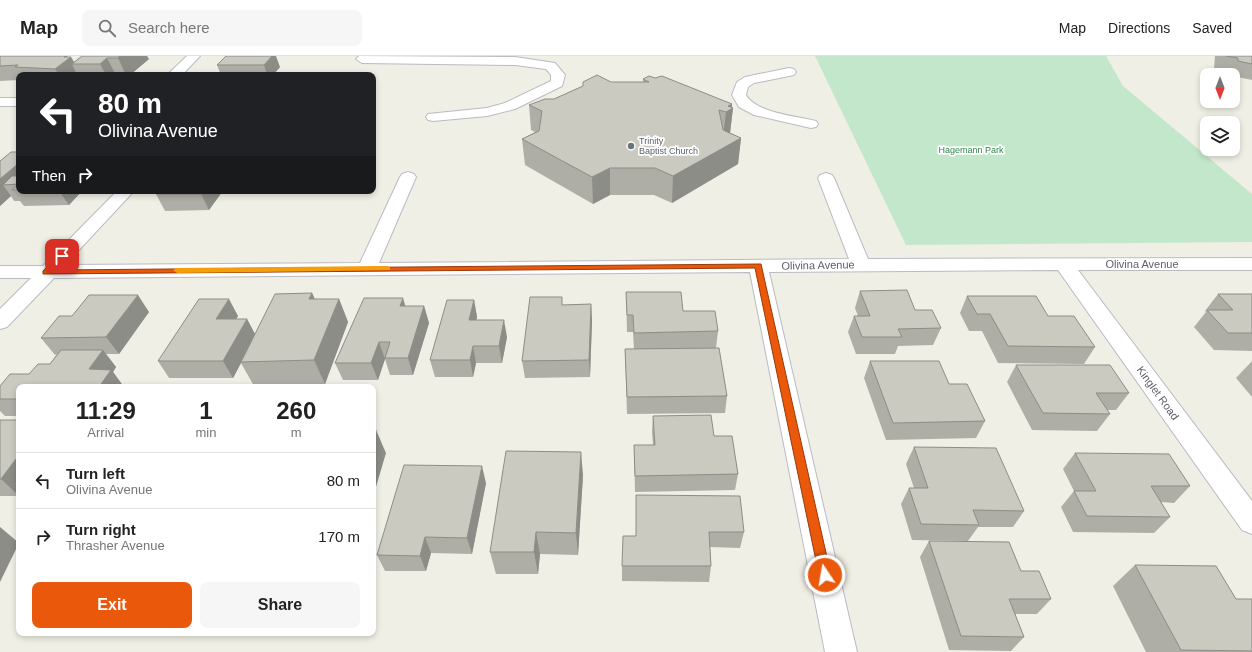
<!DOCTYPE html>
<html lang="en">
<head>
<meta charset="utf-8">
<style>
	body { margin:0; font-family:Helvetica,sans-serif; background:#f6f6f6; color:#222; height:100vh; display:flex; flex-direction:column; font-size:15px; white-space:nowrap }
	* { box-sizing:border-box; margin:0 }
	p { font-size:13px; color:#767676 }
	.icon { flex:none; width:22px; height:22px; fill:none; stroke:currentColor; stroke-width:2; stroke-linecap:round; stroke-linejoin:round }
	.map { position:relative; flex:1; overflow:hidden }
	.details { position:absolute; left:16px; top:328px; width:360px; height:252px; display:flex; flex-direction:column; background:#fff; border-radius:8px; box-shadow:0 2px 6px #0003 }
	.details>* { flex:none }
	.banner { position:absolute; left:16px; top:16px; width:360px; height:122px; border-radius:8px; box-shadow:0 2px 6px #0003; background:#202124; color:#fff; overflow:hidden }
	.needle { width:26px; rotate:180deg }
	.tools { position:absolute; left:1200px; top:12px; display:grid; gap:8px }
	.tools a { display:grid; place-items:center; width:40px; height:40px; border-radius:8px; background:#fff; box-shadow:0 2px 6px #0003; font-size:20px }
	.pin { position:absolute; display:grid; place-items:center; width:34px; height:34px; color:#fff; margin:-17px; border-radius:8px; box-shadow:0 2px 6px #0006 }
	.me { position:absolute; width:44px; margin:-22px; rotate:348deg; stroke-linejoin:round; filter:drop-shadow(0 0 3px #0008) }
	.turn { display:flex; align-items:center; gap:14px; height:84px; padding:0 16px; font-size:18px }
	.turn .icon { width:52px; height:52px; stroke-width:2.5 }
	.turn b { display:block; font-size:28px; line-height:34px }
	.then { display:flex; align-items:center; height:38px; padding:0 16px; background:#0003; gap:8px; font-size:15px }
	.eta { display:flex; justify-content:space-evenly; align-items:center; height:68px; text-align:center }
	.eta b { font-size:24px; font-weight:700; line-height:28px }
	.button { display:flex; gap:8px; margin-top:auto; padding:8px 16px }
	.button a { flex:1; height:46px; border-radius:8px; background:#ea580c; color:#fff; font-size:16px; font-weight:700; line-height:46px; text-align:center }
	.button a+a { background:#f6f6f6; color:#222 }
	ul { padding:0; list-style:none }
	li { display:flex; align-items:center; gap:12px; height:56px; padding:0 16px; border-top:1px solid #e0e0e0 }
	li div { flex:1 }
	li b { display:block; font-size:15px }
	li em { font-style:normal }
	header { display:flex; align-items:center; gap:24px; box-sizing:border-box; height:56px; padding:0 20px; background:#fff; border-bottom:1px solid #e0e0e0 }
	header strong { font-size:19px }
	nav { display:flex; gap:22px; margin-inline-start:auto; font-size:14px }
	.search { width:280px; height:36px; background:#f6f6f6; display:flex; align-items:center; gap:10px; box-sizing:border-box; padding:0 14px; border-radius:8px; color:#767676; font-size:15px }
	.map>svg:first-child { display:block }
	.green { fill:#c2e7ca }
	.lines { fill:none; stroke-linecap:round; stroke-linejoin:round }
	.minor-casing { stroke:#babbc1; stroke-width:2 }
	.minor { fill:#fff; fill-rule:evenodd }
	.wall { fill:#aeaea6 }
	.shaded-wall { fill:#8d8d87 }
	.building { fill:#cacac1; stroke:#8d8d87 }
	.route { fill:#ea580c; stroke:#983908 }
	.slow { fill:#f59e0b }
	.worship-dot { fill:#6b7280; stroke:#fff; stroke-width:1.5 }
	.labels { text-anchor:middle; stroke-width:3.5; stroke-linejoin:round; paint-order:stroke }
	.far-worship-label { font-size:9px; fill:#5b616d; stroke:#fff; text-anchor:start }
	.far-park-label { font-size:9px; fill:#34854a; stroke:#fff }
	.street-label { font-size:11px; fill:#5d5f66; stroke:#fff }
</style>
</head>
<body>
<header>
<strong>Map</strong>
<div class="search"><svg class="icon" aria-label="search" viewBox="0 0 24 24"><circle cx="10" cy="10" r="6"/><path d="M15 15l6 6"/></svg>Search here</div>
<nav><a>Map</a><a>Directions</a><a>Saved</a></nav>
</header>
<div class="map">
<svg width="1252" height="596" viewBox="0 0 1252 596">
	<rect width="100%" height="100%" fill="#efefe5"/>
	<path class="green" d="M815 0H1106L1123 30 1252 138V186L906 189Z"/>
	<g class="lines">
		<g class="minor-casing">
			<g id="minor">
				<path d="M187 0H200L182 19H167Z"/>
				<path d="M359 0 515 1 555 7 565 19 562 30 515 53 487 60 433 65 428 64 426 61 428 58 487 52 505 47 551 25V19L546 13 515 9 362 7 356 3Z"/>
				<path d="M789 12 794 13 796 16 794 19 754 27 748 31 746 39C756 57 797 60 816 65L818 68 816 71 811 72 754 59 739 51 732 39 737 26 745 21Z"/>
				<rect x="0" y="42" width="19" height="8"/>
				<path d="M408 116 414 118 416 121 379 207 849 203 818 122 820 119 826 117 832 119 834 122 868 203 1252 202V214H1078L1252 445V478L1242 474 1058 214 769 216 857 596H825L750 216 54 222 7 271 0 273V253L31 222H0V210H43L117 135H134L65 209 360 207 400 121 402 118Z"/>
			</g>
		</g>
		<use href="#minor" class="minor"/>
	</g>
	<g class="wall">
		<path d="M0 0 71 1 74 6 82 0 149 3 130 19H78L76 17 74 19H19V24L0 25Z"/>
		<path d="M226 0 280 11 273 19H221L217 9Z"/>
		<path d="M1215 0H1252V24L1233 20V19H1230V16L1214 13Z"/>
		<path d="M643 23 733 52 730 77 741 82 738 108 672 147 654 139H610L593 148 525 109 522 83 535 76 531 74 529 49 554 43 611 26H643Z"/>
		<path d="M19 96V135H82L69 149 24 150 20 145H14L11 140 0 150V105Z"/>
		<path d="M159 135H221L222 136 209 154 165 155 156 138Z"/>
		<path d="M860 235 915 254 941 272 933 289 898 290 895 298H856L848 276 854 260H858L855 252Z"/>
		<path d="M626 236 683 255 718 275 716 292 727 340 725 357 627 358 625 293H634L633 276H627Z"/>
		<path d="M312 237 315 243H339L348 266 325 328 254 330 241 307 233 322H169L158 305 238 260 236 263H247L255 278Z"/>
		<path d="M1218 238H1252V295L1214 294 1194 271 1206 256 1205 255Z"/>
		<path d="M967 240 1048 260 1095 291 1084 308 998 307 982 275H969L960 257Z"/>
		<path d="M474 244 477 261 476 264 507 281 502 307H476L473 321H435L430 304Z"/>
		<path d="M591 248 592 265 590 321 525 322 522 305 563 249Z"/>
		<path d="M406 250H424L429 267 413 319H390L385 303 378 324H343L335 307Z"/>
		<path d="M149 256 119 298H106L116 311 113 316 124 331H19V360H5L0 355V330L29 318 50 308 57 298 55 299 41 282 72 260Z"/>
		<path d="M870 305 949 328 985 365 976 382 886 384 864 322Z"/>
		<path d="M1252 305V341L1236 322Z"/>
		<path d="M1016 309 1129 337 1116 354H1107L1110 358 1097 375 1032 374 1007 326Z"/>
		<path d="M653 360 714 380 738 418 735 434 635 436 634 389H653L652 376Z"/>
		<rect x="0" y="364" width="19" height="76"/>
		<path d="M914 391 1024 455 1013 471H978L968 485 912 484 901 448 909 432H914L906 408Z"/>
		<path d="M1075 397 1190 430 1174 447 1161 446 1170 461 1154 477 1073 476 1061 451 1074 435 1063 413Z"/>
		<path d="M583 419 578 499 540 498 538 518H496L490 496Z"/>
		<path d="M486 427 472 498 431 497 426 515H385L377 499Z"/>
		<path d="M636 439 744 476 740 492 710 491 711 510 709 526 622 525V510L636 480Z"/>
		<path d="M929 485 1021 515 1051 543 1037 558H1015L1024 581 1011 595 949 594 920 501Z"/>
		<path d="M1135 509 1236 543H1252V596H1146L1113 530Z"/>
	</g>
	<g class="shaded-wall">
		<path d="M65 0H67L68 3 71 1 75 8H72L76 17 74 19H59L55 13 64 1Z"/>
		<path d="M120 0H147L149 3 130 19H126L118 2Z"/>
		<path d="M272 0H276L280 11 273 19H267L264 9Z"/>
		<path d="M107 2 116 19H106L100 8Z"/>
		<path d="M732 48V53L733 52 730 77 723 81 726 56 728 50Z"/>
		<path d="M741 82 738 108 672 147 673 120Z"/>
		<path d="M19 107V129H3L11 140 0 150V123Z"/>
		<path d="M610 112V139L593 148 592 121Z"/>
		<path d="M59 135H82L69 149Z"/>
		<path d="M203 135H221L222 136 209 154 201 138Z"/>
		<path d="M312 237 322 260 309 243Z"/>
		<path d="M138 239 149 256 119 298 106 281Z"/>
		<path d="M403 242 408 259 400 250Z"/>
		<path d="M229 243 238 260 226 280 216 263Z"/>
		<path d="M339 243 348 266 325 328 314 304Z"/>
		<path d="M474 244 477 261 473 281 469 264Z"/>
		<path d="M591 248 592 265 590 321 589 304Z"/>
		<path d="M424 250 429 267 413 319 408 302Z"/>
		<path d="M247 263 256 280 241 306V307L233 322 223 305Z"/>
		<path d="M504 264 507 281 502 307 499 290Z"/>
		<path d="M379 286 385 303 378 324 371 307Z"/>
		<path d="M473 290 476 307 473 321 470 304Z"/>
		<path d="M103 294 116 311 113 316 124 331H99L89 313Z"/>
		<path d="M376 374 386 397 373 441V384Z"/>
		<path d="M581 396 583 419 578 499 576 477Z"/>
		<path d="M19 399V440L1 423Z"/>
		<path d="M482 410 486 427 472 498 467 482Z"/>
		<path d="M0 471 19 487 0 526Z"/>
		<path d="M536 476 540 498 538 518 534 496Z"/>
		<path d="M425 481 431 497 426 515 420 500Z"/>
	</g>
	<g class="building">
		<path d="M0 0H65L64 1H71L55 13 15 11 18 9 0 10Z"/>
		<path d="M82 0H120L118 2H107L100 8H72Z"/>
		<path d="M226 0H272L264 9H217Z"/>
		<path d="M1226 0H1252V8L1238 5V2Z"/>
		<path d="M597 19 611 26H649L643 23 649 20 655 22 662 20 732 48 728 50 733 52 726 56 719 54 723 74 741 82 673 120 655 112H610L592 121 522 83 539 75 542 55 529 49 545 43H554L583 30V26Z"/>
		<path d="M11 96H19V107L0 123V105Z"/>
		<path d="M12 120H19V134H12L19 128 3 129Z"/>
		<path d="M159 135H203L201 138H156Z"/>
		<path d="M907 234 915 254H932L941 272 898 273 902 281H862L854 260H870L860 235Z"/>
		<path d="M626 236H681L683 255H715L718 275 634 277 633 259H627Z"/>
		<path d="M312 237 309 243H339L314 304 241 306 275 238Z"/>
		<path d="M1218 238H1252V277H1228L1207 254H1233Z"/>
		<path d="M89 239H138L106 281 41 282 59 260H72Z"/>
		<path d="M967 240H1036L1048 260H1074L1095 291 1008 290 990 258H977Z"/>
		<path d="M530 241H562V249L591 248 589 304 522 305Z"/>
		<path d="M364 242H403L400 250H424L408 302H385L390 286H379L371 307H335Z"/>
		<path d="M199 243H229L216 263H247L223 305H158Z"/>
		<path d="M447 244H474L469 264H504L499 290H473L470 304H430Z"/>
		<path d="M719 292 727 340 627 341 625 293Z"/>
		<path d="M61 294H103L89 313 111 314 99 331H19V343H0V330L10 318H29L38 308H50Z"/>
		<path d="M870 305H939L949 328H967L985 365 893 367Z"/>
		<path d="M1016 309H1110L1129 337H1096L1110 358 1043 357Z"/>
		<path d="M711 359 714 380H732L738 418 635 420 634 389H655L653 360Z"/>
		<path d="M0 364H19V399L1 423H0Z"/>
		<path d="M373 374H376L373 384Z"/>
		<path d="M914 391 996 392 1024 455 973 454 979 469 921 468 909 432H928Z"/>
		<path d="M506 395 581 396 576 477 536 476 534 496H490Z"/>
		<path d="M1075 397 1169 398 1190 430H1151L1170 461 1087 460 1074 435H1096Z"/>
		<path d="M404 409 482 410 467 482 425 481 420 500 377 499Z"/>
		<path d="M636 439 740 440 744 476H709L711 510H622L623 480H636Z"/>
		<path d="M929 485 1009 486 1021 515H1039L1051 543H1009L1024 581 961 580Z"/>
		<path d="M1135 509 1216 510 1236 543H1252V595L1181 594Z"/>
	</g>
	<path class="route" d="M59 198 66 200 53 214 761 208 831 519 829 523 825 524 820 523 819 519 755 212 43 218V215Z"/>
	<path class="slow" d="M387 210 390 211V214L177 217 173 214 177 212Z"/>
	<circle class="worship-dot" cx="631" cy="90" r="4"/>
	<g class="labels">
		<g class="far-worship-label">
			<text x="639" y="88">Trinity<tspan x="639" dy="10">Baptist Church</tspan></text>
		</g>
		<g class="far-park-label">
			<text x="971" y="97">Hagemann Park</text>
		</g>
		<g class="street-label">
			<text x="1142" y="212">Olivina Avenue</text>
			<text transform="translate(818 209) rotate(-1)" y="4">Olivina Avenue</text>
			<text transform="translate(1158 337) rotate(54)" y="4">Kinglet Road</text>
		</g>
	</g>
</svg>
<div class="tools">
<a><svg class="needle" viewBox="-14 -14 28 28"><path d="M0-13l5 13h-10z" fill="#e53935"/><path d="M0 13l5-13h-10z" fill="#767676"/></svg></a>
<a><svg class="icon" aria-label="layers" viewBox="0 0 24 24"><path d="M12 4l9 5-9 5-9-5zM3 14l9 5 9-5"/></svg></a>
</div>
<div class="pin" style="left:62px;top:200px;background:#d93025"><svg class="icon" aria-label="arrive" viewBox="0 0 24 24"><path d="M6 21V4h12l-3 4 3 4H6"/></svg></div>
<svg class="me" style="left:825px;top:519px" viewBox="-20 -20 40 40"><circle r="17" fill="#ea580c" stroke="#fff" stroke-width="3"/><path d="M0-11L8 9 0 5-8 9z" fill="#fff"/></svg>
<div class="banner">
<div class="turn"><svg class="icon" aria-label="left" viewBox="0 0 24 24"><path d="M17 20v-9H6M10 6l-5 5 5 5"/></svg><div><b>80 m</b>Olivina Avenue</div></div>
<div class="then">Then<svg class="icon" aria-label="right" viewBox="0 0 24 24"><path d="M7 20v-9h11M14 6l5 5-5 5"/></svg></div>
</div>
<section class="details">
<div class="eta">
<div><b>11:29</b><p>Arrival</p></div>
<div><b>1</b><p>min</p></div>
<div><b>260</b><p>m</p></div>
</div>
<ul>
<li><svg class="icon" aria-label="left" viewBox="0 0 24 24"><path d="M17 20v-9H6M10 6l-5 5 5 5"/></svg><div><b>Turn left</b><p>Olivina Avenue</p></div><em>80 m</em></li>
<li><svg class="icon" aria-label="right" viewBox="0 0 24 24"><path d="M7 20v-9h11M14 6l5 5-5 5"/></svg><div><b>Turn right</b><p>Thrasher Avenue</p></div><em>170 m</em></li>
</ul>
<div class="button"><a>Exit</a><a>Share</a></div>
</section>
</div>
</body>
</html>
